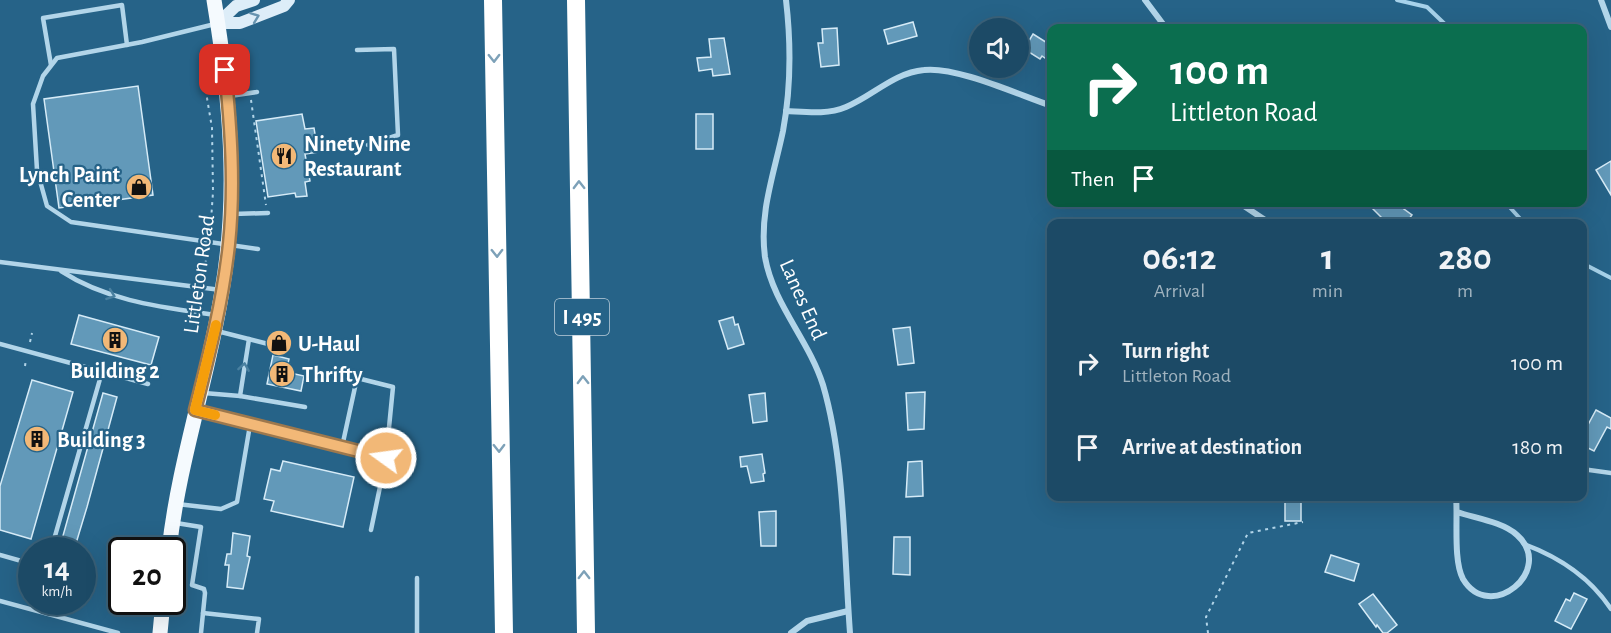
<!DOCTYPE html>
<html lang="en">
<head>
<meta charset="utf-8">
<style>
	body { margin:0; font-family:"Alegreya Sans",sans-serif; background:#29546f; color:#f1f3f6; height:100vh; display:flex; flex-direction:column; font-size:22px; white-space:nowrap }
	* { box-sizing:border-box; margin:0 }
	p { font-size:20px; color:#a0b3bf }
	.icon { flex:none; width:33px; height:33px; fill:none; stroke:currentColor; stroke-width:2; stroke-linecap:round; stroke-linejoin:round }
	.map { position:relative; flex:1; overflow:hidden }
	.details { position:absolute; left:1047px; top:219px; width:540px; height:282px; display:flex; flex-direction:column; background:#1c4a66; border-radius:12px; box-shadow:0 6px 24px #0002,0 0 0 2px #3a627a }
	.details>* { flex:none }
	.guide { position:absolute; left:1047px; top:24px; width:540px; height:183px; border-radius:12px; box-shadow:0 6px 24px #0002,0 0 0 2px #3a627a; background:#0b6e4f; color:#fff; overflow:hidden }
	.tools { position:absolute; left:969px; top:18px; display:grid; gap:12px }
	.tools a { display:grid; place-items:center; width:60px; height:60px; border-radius:50%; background:#1c4a66; box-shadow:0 6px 24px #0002,0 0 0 2px #3a627a; font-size:30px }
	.speed { position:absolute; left:18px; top:537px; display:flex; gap:12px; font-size:30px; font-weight:700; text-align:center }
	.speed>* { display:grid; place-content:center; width:78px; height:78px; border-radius:50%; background:#1c4a66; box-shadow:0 6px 24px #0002,0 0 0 2px #3a627a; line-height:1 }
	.speed small { font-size:15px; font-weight:400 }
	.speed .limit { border:3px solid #111; border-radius:9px; background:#fff; color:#111 }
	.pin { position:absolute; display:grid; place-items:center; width:51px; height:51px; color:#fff; margin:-26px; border-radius:12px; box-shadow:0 3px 9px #0006 }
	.me { position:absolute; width:66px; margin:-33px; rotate:284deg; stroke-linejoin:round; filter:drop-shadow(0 0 4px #0008) }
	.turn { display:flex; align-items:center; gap:21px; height:126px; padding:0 24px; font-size:27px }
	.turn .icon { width:78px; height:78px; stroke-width:2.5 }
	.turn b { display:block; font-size:42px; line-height:51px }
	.then { display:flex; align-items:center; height:57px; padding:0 24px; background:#0003; gap:12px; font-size:22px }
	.eta { display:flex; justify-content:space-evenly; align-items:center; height:102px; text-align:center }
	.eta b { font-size:36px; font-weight:600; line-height:42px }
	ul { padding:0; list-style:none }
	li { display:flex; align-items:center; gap:18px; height:84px; padding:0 24px }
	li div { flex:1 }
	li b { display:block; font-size:22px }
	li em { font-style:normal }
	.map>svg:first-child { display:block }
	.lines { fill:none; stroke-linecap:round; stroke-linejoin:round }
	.stream { stroke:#a7d2ea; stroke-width:4 }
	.building { fill:#6299b9; stroke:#d6ebf7; stroke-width:1.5 }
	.path { stroke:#b2d5e9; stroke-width:2; stroke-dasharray:3 4.5; stroke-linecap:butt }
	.service { stroke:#b2d5e9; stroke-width:4.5 }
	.minor { stroke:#b2d5e9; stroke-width:6 }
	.secondary { stroke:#ddedf8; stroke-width:12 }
	.primary { stroke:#f5fafe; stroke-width:15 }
	.motorway { stroke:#fff; stroke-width:18 }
	.oneway { stroke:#6693af }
	.oneway2 { stroke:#7da1b8 }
	.oneway3 { stroke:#4980a0 }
	.route-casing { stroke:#9d784d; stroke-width:15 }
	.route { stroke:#f2b877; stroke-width:10 }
	.slow { stroke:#f59e0b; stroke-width:10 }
	.labels { text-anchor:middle; stroke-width:4.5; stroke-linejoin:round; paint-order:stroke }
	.shield { fill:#266388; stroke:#bed0db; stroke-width:1.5 }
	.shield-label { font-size:21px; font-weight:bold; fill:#fff }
	.poi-label { font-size:22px; font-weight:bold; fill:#fff; stroke:#266388; text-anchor:start }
	.street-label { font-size:22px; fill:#fff; stroke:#266388 }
</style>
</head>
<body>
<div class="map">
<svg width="1611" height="633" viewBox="0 0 1611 633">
	<rect width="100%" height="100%" fill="#266388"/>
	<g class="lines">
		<g class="stream">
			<path d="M1397 0 1427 7 1449 28"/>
			<path d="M1505 202 1525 224"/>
			<path d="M1582 263 1611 278"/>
		</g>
	</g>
	<g class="building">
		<path d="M913 22 917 36 888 44 884 30Z"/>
		<path d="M837 28 839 65 821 67 818 43H823L822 29Z"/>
		<path d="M1033 34 1052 46V63L1042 56 1040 59 1024 49Z"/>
		<path d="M724 38 730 74 713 76 712 69 699 71 697 58 711 57 709 39Z"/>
		<path d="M138 86 153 195 59 208 44 99Z"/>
		<path d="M302 114 305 129 314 128 318 152 305 154 310 181 305 182 307 196 296 197 295 193 268 197 256 121Z"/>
		<rect x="696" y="114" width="17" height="35"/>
		<path d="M1611 161V195L1596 170Z"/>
		<path d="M1366 202H1409L1404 209 1412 215 1405 224H1388Z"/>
		<path d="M79 315 159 337 151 365 71 344Z"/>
		<path d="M733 317 735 325 738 324 744 344 728 349 719 321Z"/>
		<path d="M910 327 914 363 898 365 893 329Z"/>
		<path d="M273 355 289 359 286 372 304 376 301 391 267 384Z"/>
		<path d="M32 380 73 392 31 539 0 530V486Z"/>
		<path d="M925 392 924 429 908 430 906 393Z"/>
		<path d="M103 393 117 397 87 507 74 550H59Z"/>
		<path d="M765 393 767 421 753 423 749 395Z"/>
		<path d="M1596 410 1611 418V429L1607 427 1594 451 1582 445V436Z"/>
		<path d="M762 454 765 473 763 474 764 481 751 483 747 466 741 467 740 457Z"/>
		<path d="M283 461 354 477 343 527 271 511 274 501 264 499 271 469 280 471Z"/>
		<path d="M922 461 923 496 906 497 908 462Z"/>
		<rect x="1285" y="496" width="16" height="25"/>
		<path d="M776 511V546H761L759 512Z"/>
		<path d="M233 533 250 536 247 556 250 557 243 589 227 587 229 565H225L227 554H231Z"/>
		<path d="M894 537H910V575L893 574Z"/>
		<path d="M1331 555 1359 564 1354 581 1325 572Z"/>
		<path d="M1574 593 1587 599 1571 629 1555 621 1566 599 1570 601Z"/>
		<path d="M1373 594 1397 625 1387 633H1383L1377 625 1376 627 1359 604Z"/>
	</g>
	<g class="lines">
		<g class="path">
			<path d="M251 100 266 205"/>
			<path d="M210 235 213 192 212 128 201 62 210 60"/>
			<path d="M204 271 208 249"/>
			<path d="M30 342 32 333"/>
			<path d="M25 366 26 359"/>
			<path d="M135 604 150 605"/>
			<path d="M1208 633 1206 617 1248 533 1303 522"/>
		</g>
		<g class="service">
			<path d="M215 24 142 42 57 58 43 76 33 104 37 170 47 206 71 222 258 249"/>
			<path d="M357 50 394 49 398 135 368 145"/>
			<path d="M51 65 43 18 122 5 127 45"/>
			<path d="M230 96 257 92"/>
			<path d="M233 214 268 213"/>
			<path d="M0 262 221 290"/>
			<path d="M61 271C107 301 161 307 215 315"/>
			<path d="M217 331 284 348"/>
			<path d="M0 344 148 384"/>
			<path d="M204 393 240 396 305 407"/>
			<path d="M240 396 249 339"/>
			<path d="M250 425 386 458 371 530"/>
			<path d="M342 447 357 378 393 387 386 458"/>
			<path d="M1582 469 1611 473"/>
			<path d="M177 504 221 509 237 502 250 425 199 411"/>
			<path d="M176 523 201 527 192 585 204 589 205 593 201 633"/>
			<path d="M1524 544C1559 557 1590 577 1611 609"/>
			<path d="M51 550 102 372"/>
			<path d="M0 555 32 564"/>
			<path d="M0 601 118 633"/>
			<path d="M203 613 259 619 257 633"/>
			<path d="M417 633V578"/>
		</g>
		<g class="minor">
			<path d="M786 0C791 43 791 88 783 131 774 174 759 213 765 257 773 304 809 340 823 385 845 460 844 554 850 633"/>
			<path d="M1145 0 1166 28"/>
			<path d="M1601 0 1611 27"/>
			<path d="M786 111C806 112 827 115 846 107 873 96 893 73 924 70 956 66 1019 95 1052 106"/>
			<path d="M1238 202 1271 224"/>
			<path d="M1456 496C1458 518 1453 561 1463 579 1490 624 1556 570 1517 535 1503 522 1475 518 1457 512"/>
			<path d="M791 633 807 621 848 611"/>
		</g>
		<g class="secondary">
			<path d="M218 23H240L284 6 289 0"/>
			<path d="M218 23 236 6 254 0"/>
		</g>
		<g class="primary">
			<path d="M169 550C179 460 208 379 222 291 239 194 230 97 214 0"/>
			<path d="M160 633 163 602"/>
		</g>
		<g class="motorway">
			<path d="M493 0 504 633"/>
			<path d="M576 0 586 633"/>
		</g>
	</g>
	<defs><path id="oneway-chevron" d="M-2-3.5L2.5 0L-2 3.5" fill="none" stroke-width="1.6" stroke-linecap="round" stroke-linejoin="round" transform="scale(1.5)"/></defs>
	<use class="oneway" href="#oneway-chevron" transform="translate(255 17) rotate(-21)"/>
	<g class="oneway2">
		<use href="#oneway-chevron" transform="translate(494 58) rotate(89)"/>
		<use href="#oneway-chevron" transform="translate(579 185) rotate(-91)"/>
		<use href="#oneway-chevron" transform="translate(497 253) rotate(89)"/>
		<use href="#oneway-chevron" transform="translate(583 380) rotate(-91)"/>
		<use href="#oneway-chevron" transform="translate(499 448) rotate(89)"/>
		<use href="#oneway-chevron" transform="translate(584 575) rotate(-90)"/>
	</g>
	<g class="oneway3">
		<use href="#oneway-chevron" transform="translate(111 295) rotate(20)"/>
		<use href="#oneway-chevron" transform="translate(244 367) rotate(-81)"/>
	</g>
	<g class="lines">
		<g class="route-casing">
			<path id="route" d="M225 70C231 128 235 186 229 244 223 300 209 355 195 410L386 458"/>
		</g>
		<use href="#route" class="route"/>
		<path class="slow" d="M215 415 195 410 216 325"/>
	</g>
	<defs>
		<g id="restaurant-disc" transform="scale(1.35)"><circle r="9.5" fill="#f2b877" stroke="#266388"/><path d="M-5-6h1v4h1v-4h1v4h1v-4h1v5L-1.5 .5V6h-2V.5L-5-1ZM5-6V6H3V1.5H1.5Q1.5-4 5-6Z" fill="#111"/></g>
		<g id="shop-disc" transform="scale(1.35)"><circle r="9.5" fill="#f2b877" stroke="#266388"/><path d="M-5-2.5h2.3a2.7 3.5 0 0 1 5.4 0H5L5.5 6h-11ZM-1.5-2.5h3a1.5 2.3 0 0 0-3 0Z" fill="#111"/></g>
		<g id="building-disc" transform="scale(1.35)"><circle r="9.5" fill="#f2b877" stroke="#266388"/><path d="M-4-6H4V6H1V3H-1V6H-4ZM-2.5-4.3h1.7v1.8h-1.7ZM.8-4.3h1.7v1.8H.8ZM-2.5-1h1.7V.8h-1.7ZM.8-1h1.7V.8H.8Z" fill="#111"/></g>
	</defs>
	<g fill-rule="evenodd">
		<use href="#restaurant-disc" x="284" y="156"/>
		<use href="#shop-disc" x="139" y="187"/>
		<use href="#building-disc" x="115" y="340"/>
		<use href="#shop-disc" x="279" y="343"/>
		<use href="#building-disc" x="282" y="374"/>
		<use href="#building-disc" x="37" y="439"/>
	</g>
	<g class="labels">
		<rect class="shield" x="555" y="299" width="54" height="36" rx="4.5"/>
		<g class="shield-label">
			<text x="582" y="324">I 495</text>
		</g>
		<g class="poi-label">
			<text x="304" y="151">Ninety Nine<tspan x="304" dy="25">Restaurant</tspan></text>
			<text x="120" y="182" text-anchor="end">Lynch Paint<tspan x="120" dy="25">Center</tspan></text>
			<text x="298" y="351">U-Haul</text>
			<text x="115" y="378" text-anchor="middle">Building 2</text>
			<text x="302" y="382">Thrifty</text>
			<text x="57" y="447">Building 3</text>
		</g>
		<g class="street-label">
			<text transform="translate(198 274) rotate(-82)" y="8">Littleton Road</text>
			<text transform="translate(804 299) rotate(66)" y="8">Lanes End</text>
		</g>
	</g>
</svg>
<div class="tools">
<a><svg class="icon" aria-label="sound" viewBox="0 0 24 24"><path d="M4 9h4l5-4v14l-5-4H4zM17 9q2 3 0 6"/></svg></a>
</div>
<div class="speed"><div>14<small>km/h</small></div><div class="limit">20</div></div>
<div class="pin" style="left:225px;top:70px;background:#d93025"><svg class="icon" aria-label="arrive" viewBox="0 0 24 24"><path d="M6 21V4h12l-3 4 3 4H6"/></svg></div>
<svg class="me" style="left:386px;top:458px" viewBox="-20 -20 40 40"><circle r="17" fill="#f2b877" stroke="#fff" stroke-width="3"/><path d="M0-11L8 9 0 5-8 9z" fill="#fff"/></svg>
<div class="guide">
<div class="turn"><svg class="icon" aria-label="right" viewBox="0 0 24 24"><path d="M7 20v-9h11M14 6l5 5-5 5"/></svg><div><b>100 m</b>Littleton Road</div></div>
<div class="then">Then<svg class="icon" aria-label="arrive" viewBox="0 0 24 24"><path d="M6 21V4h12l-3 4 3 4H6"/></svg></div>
</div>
<section class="details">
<div class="eta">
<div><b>06:12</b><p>Arrival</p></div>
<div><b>1</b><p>min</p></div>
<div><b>280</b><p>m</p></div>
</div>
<ul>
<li><svg class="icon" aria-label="right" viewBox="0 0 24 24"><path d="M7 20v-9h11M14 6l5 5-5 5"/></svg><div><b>Turn right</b><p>Littleton Road</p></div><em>100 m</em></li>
<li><svg class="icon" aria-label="arrive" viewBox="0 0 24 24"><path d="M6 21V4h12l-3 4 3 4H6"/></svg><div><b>Arrive at destination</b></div><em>180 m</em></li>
</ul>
</section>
</div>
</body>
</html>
